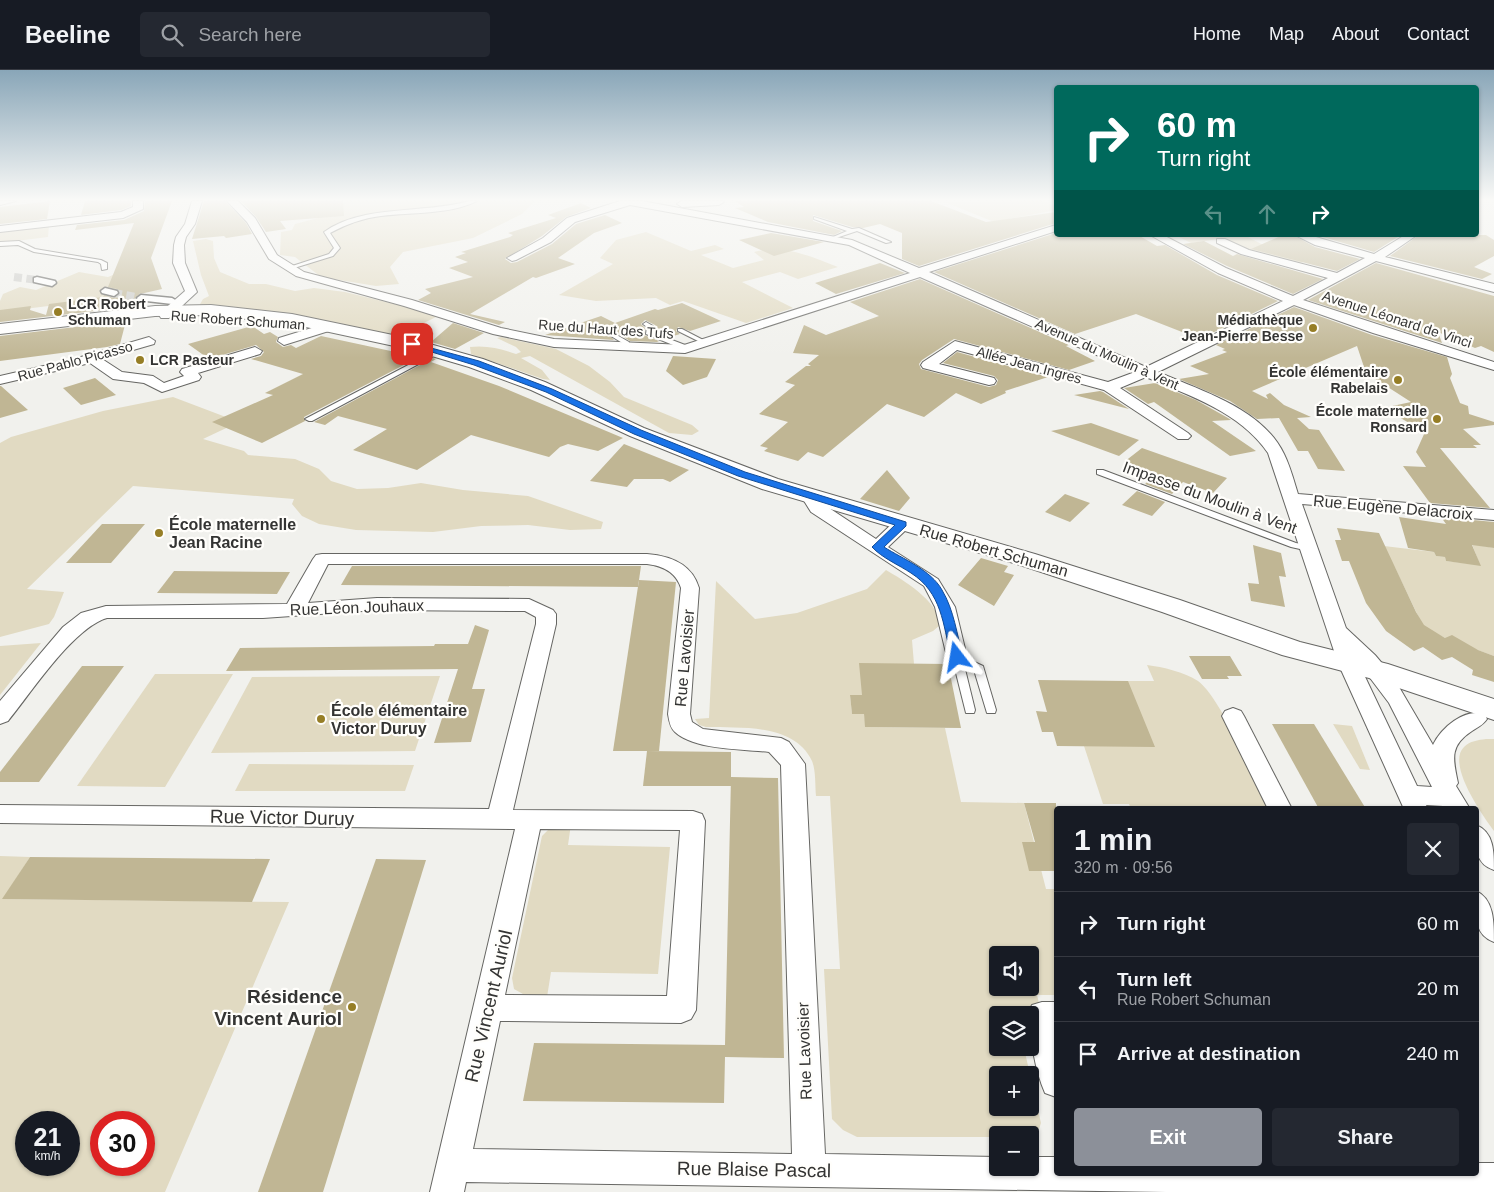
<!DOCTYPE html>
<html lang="en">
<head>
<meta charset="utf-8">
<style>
	body { margin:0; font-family:Arial,sans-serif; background:#242831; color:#f1f3f6; height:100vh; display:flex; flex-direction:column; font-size:19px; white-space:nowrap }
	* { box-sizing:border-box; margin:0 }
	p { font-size:16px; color:#9ea1a6 }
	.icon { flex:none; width:28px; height:28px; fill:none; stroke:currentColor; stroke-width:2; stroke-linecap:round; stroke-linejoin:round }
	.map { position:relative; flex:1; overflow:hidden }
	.panel { position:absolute; left:1054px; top:736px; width:425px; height:370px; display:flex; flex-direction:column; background:#171b24; border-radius:5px; box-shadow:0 1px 4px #0004 }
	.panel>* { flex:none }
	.banner { position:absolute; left:1054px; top:15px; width:425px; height:152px; border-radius:5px; box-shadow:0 1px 4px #0004; background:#00695c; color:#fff; overflow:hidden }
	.controls { position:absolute; left:989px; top:876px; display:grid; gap:10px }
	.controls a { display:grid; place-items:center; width:50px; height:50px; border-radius:5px; background:#171b24; box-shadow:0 1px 4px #0004; font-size:25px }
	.speed { position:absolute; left:15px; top:1041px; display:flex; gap:10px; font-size:25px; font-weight:700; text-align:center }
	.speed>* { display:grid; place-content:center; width:65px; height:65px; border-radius:50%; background:#171b24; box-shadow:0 1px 4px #0004; line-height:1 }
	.speed small { font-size:12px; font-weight:400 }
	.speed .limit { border:8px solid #d22; background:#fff; color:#111 }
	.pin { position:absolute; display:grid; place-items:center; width:42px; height:42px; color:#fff; margin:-21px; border-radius:10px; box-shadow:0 2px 8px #0006 }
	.me { position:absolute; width:55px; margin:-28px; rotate:346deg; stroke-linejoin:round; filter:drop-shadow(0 0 4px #0008) }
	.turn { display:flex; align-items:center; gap:18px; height:105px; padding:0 20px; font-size:22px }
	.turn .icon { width:65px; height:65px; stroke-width:2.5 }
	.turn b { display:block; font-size:35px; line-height:42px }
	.lanes { display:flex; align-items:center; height:48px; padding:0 20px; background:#0003; justify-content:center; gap:25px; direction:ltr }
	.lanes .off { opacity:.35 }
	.round { display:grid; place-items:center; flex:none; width:52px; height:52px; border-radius:5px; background:#242831 }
	.headline { display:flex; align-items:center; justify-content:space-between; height:85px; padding:0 20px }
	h1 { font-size:30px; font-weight:700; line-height:38px }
	.button { display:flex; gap:10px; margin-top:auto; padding:10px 20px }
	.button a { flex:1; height:58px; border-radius:5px; background:#8c9099; color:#fff; font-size:20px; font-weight:700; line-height:58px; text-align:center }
	.button a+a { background:#242831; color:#f1f3f6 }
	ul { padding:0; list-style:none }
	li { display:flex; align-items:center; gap:15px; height:65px; padding:0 20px; border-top:1px solid #363941 }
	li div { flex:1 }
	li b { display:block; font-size:19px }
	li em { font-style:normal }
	header { display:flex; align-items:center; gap:30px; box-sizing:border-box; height:70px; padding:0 25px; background:#171b24; border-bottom:1px solid #363941 }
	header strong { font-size:24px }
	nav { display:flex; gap:28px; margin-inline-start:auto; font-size:18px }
	.search { width:350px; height:45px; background:#242831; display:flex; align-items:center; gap:12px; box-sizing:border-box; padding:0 18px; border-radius:5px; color:#9ea1a6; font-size:19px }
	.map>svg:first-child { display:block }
	.green { fill:#e1dac2; fill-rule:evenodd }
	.building { fill:#c0b694 }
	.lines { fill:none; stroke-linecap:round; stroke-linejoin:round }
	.pedestrian-tunnel { stroke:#cbcbc8; stroke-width:8; stroke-dasharray:8 4.5; stroke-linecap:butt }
	.service-casing { stroke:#666663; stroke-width:2 }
	.pedestrian-casing { stroke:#666663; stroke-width:3 }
	.minor-casing { stroke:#666663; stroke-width:2 }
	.secondary-casing { stroke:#666663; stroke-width:2 }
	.service { fill:#fff; fill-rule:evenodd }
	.pedestrian { fill:#fff; fill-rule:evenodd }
	.minor { fill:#fff; fill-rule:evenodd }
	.secondary { fill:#fff; fill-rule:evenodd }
	.route { fill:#1a73e8; stroke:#114b97 }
	.poi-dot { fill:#967e26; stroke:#fffefb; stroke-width:2 }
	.labels { text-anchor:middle; stroke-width:4.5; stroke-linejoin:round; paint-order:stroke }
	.far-poi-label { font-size:14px; font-weight:bold; fill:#343433; stroke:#fffefb; text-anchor:end }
	.far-street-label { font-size:14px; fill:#343433; stroke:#fffefb }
	.street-label { font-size:16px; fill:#343433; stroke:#fffefb }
	.poi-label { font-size:16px; font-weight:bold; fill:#343433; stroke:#fffefb; text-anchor:start }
	.near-street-label { font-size:19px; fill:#343433; stroke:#fffefb }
	.near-poi-label { font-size:19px; font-weight:bold; fill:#343433; stroke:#fffefb; text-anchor:end }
</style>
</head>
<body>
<header>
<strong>Beeline</strong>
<div class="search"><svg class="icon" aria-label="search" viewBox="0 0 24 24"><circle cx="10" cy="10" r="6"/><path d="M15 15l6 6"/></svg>Search here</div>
<nav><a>Home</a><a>Map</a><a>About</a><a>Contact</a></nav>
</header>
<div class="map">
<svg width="1494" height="1122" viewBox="0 0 1494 1122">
	<rect width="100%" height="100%" fill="#f1f1ed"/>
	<g class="green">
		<path d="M347 131H535L522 144 473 168 403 182 390 197 399 214 376 216 321 207 295 187 280 185 281 162 292 160 295 154 318 148Z"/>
		<path d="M1044 131 1056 137V140L994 152 945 132Z"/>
		<path d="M49 155 48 167 0 173V160Z"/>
		<path d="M646 162 691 181 715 175 724 179 701 185 733 198 764 190 754 182C785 174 809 186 838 197L798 209 780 202 742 212 793 238 746 253 683 231 670 235 656 228 596 231 559 225 613 194 600 188 616 170Z"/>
		<path d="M1175 165H1244L1277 182 1308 190 1301 193 1246 179 1225 168 1191 173Z"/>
		<path d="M206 169 213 171 214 188 220 202 249 214H266L295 221 314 218 345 222 411 238 436 247 424 253 434 264C421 276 383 263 367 260 312 248 255 243 199 236L203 229 209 226 201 205 193 171Z"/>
		<path d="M79 202 108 207 120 202 131 215 97 230 0 242V231L3 224 20 217 36 220Z"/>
		<path d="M501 267 556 279 589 296 610 312 624 327 692 355 699 361 692 365 669 363 530 286 521 288 542 300 550 310 543 309 471 284 470 277C487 275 501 279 516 284L521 282 516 277 497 268Z"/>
		<path d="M173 327 239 352 203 369 244 381 248 385 295 389 319 399 331 411 357 419 388 418 421 413 463 420 528 426 603 452 601 459 570 460 528 455 481 456 433 462 356 460 319 454 302 446 292 434 294 429 133 416 27 519 64 522 54 547 49 554 0 567V373L11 367 103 341Z"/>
		<path d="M1472 474 1494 478V586L1445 568 1423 556 1395 498 1387 496 1384 476 1434 482 1436 486 1445 487 1446 491 1480 495Z"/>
		<path d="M886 500C903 510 942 533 939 556L933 561 912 570 914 594 862 625H850L852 644H864L866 657 945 658 961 732 1024 733 1046 819H1056V925H1037L1042 945 1016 940 1017 945H998V978H1024L1041 1053 1038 1062 1030 1067H857L843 1060 832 1049 824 899H840L830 726H816C815 715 816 701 812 691 794 653 740 658 706 657L699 655 695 649 709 648 716 511 755 549 797 543 867 519ZM998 885H1030V918H998ZM998 1005H1030V1038H998Z"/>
		<path d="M41 573 0 625V576Z"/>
		<path d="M1147 595C1163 597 1184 602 1198 611 1220 627 1257 711 1271 739H1131L1129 734H1103L1084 676 1128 611H1154Z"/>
		<path d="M155 604H233L165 717 77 716Z"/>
		<path d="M440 606 415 681 211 683 252 607Z"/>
		<path d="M1333 654 1352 656 1370 700 1360 699Z"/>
		<path d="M1486 669H1494V761C1483 746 1446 694 1464 677 1470 671 1478 670 1486 669Z"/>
		<path d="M249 694 414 695 405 721H235Z"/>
		<path d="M571 754 568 775 670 777 658 904 551 902 547 927 523 924 514 919 512 908 542 766 549 759Z"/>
		<path d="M0 786 30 787 3 829 289 832 165 1122H0ZM26 1052H69V1095H26ZM101 1052H144V1095H101Z"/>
	</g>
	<g class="building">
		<path d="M50 131 47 149 0 154V137Z"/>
		<path d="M85 131H131V136L121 140 81 145Z"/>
		<path d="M145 131H172L151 188 162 219 140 224 133 230 130 237 0 252V240L31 236 30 240 46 245 49 234 103 227 104 225 114 228 119 224 117 219 108 217 134 153 75 160 77 155 124 150 144 141Z"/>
		<path d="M204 131H225L246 153 252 164 226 168 224 166 192 169Z"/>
		<path d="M241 131H343L344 146 280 151 286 159 266 162 256 147Z"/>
		<path d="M735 131H931L986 152 1056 142V153L919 196 902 189V163L880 154 863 158 852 157 813 145V151L842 161 834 165 768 152 735 138 744 137Z"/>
		<path d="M581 133 591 138 566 147 542 166 505 189 511 193 517 192 552 174 576 154 605 145 622 153 594 163 558 188 575 194 536 208 533 207 470 244 505 252 499 255 418 230 431 223 425 219 473 207 449 198 468 192 455 187 466 183 461 182 510 167 513 165 508 163 556 148 548 145Z"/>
		<path d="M771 163 824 172 774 186 739 170Z"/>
		<path d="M1056 163V165H1138L1157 176 1165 175 1217 205 1278 231 1200 269 1136 244 1075 264 934 202Z"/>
		<path d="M1283 165H1293L1315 177 1360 189 1337 201 1251 179Z"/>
		<path d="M1316 165H1401L1374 182Z"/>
		<path d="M1419 165H1486L1494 170V186L1474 197 1492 204 1482 209 1390 186Z"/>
		<path d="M1204 171 1233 186 1237 184 1323 209 1293 224 1227 196 1183 174Z"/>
		<path d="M880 193 905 203 836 224 815 213Z"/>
		<path d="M1376 193 1494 226V282L1481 276 1475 278 1438 262 1442 273 1308 230Z"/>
		<path d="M920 209 1069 275 1066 276 1095 291 1069 300 954 269 922 290 919 294 921 299 989 317 996 315 998 310 994 306 943 293 957 282 1048 307 1005 321 1006 323 981 334 956 323 924 347 887 334 823 387 808 382 798 391 764 381 768 378 760 376 788 352 759 344 795 315 785 312 806 296H811L808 294 819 285 793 283 804 255 826 265 879 246 850 232Z"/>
		<path d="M682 233 721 251 690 261 678 257 676 261 680 264 670 267 653 261 655 255 645 250 641 254 645 258 644 265 659 271 657 272 630 271 615 262 609 264 614 270 545 265 601 246 615 253 655 239 658 240Z"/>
		<path d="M1294 237 1372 265 1447 287 1452 304 1450 308 1460 333 1468 336 1469 344 1494 352V355L1463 359 1481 375H1473L1477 378H1440L1490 438 1430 433 1403 396 1426 397 1416 382 1425 362 1383 338 1411 332 1366 303 1357 276 1252 321 1268 329 1266 325 1270 323 1284 335 1311 347 1297 348 1309 359 1319 360 1345 401 1318 399 1308 381H1298L1279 348 1257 349 1230 331 1179 309 1209 304 1190 296 1227 282 1222 280 1225 279 1216 275Z"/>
		<path d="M126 251 120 274 107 277 0 291V266Z"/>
		<path d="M453 253 484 263 455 279 431 272Z"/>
		<path d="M252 256 264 264 270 262 278 267 276 272 283 277 291 275 296 278 321 266 414 286 417 284 423 285 304 347 305 351 262 373 212 352 273 325 265 323 303 304 251 289 261 286 264 282 256 275 209 289 188 274Z"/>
		<path d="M673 286 716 289 707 307 683 315 666 301Z"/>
		<path d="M433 288 436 289 431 292 499 316 623 368 598 381 568 374 560 377 549 387 471 365 417 400 353 380 387 359 338 346 325 355 314 352Z"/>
		<path d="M95 308 116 325 81 335 63 318Z"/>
		<path d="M1155 313 1196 330 1228 348 1231 350 1212 351 1256 381 1230 386 1154 332 1148 334 1124 318Z"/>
		<path d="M0 316H1L28 340 0 348Z"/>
		<path d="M1100 321 1103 322 1129 339 1074 325Z"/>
		<path d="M1091 353 1139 370 1119 386 1051 361Z"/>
		<path d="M624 374 689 400 670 412 663 409H634L627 417 590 411Z"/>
		<path d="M1142 378 1227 408 1213 423 1183 412 1172 424 1145 414 1157 403 1124 392Z"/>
		<path d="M887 400 910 428 899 441 860 429Z"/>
		<path d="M1137 421 1165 432 1152 446 1122 435Z"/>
		<path d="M1065 424 1090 433 1070 452 1045 442Z"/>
		<path d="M1399 447 1446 454 1441 447 1494 452V478L1472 475 1481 496 1446 491 1445 487 1436 486 1434 482 1408 478Z"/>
		<path d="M102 454H145L111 493H66Z"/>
		<path d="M1337 458 1379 463 1416 542 1424 555 1445 568 1452 565 1478 580 1494 586V612L1472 605 1473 600 1452 587 1442 590 1423 577 1414 581 1386 561 1366 533 1349 491H1342L1335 470H1341Z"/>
		<path d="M1253 475 1281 483 1286 507 1279 506 1285 537 1251 531 1248 513 1259 514Z"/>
		<path d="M981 488 1008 496 1004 502 1014 505 994 536 958 515Z"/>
		<path d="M352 496H641L638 517 341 515Z"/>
		<path d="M174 501 290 502 277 524 157 523Z"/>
		<path d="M639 510 676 512 659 681H613Z"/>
		<path d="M475 555 489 560 472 619H485L471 672 434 673 458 599 226 601 240 578 434 576 435 574H468Z"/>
		<path d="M1189 586H1230L1242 606H1227L1229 609H1202Z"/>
		<path d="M859 593 948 594 961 658 865 657 864 644H852L850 625H862Z"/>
		<path d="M82 596H124L39 712H0V702Z"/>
		<path d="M1038 610 1128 611 1155 677 1057 676 1053 662H1042L1036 641 1047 642Z"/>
		<path d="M1272 654H1314L1366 739H1319Z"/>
		<path d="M647 681 731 682V716H643Z"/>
		<path d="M731 707 778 708 784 988 725 987 724 1033 523 1031 534 973 725 975Z"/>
		<path d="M1024 733H1056V801H1029L1022 772H1035Z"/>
		<path d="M30 787 151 788 270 789 252 832 2 829Z"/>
		<path d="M376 789 426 790 323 1122H258Z"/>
	</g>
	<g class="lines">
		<g class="pedestrian-tunnel">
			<path d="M14 207 37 210"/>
			<path d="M114 223 141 228"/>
		</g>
		<g class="service-casing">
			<g id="service">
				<path d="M469 131H477C448 145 413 142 381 146 363 148 347 154 330 163L340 178 333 186 291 199 286 198 329 184 334 178 324 162C363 134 424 144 469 131Z"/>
				<path d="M814 147 852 159 859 158 891 172 886 173 857 161 833 169V167L847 161 814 149Z"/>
				<path d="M19 171 35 179 101 190 107 193V199L102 200 101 194 98 192 34 182 18 175 0 176V172Z"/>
				<path d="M646 252 653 256 651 262 693 278 690 280 673 275 646 264 647 257 643 254Z"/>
				<path d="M678 259H682L709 273 704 274 678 261Z"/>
				<path d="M611 264H615L629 272 628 278H624V274L611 266Z"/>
				<path d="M439 279 441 280V282L312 351H309L305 349Z"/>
				<path d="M1097 400H1103L1296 473 1312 476 1313 478 1309 481 1291 477 1097 404Z"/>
				<path d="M957 584 983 596 996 640 995 643H987L974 600 964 595 975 640 974 643H966L952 587Z"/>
			</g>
		</g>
		<g class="pedestrian-casing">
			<g id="pedestrian">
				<path d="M37 207 55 211 56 213 52 216 34 212V208Z"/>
				<path d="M105 218 117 221 118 223 114 226 102 223 101 221Z"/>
				<path d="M141 225 172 228 177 231 172 234 138 230 137 228Z"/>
			</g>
		</g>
		<g class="minor-casing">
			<g id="minor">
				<path d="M0 131H16L0 135Z"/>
				<path d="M133 131H143V139L123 148 0 162V156L121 142 133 137Z"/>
				<path d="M192 131H202L195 154 186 167 184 175 185 193 197 222 169 248H161L159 245 161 242 185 221 173 193 174 175 176 167 185 154Z"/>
				<path d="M227 131H238L255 148 277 185 304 202 412 230 501 258 554 269 684 275 910 203 849 175 630 135 575 152 551 172 516 190 512 191 507 188 543 168 567 148 620 131H642L852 170 919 198 1056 155V161L929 202 1146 297 1283 231 1218 203 1150 165H1163L1226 198 1293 226 1328 208 1241 184 1217 173V169H1225L1249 180 1337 203 1365 188 1315 175 1295 165H1309L1374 184 1405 165H1417L1385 187 1494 214V222L1376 191 1303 230 1494 292V300L1373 263 1294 235 1158 302C1201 321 1262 338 1284 384 1290 396 1294 411 1298 424L1494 440V450L1302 434 1346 558 1375 585 1392 605 1433 675C1441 658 1464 638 1484 644L1487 649C1483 655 1478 657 1472 661 1449 676 1453 689 1458 713L1456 716 1470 739H1445L1443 736 1426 735 1428 739H1404L1338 593 1268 383C1240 342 1190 326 1146 307L1120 318 1188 363 1191 366 1188 369H1178L1104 320 957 280 939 294 994 308 996 311 994 314 989 315 923 298 921 295 923 292 955 271 1108 312 1135 302 920 207 685 283 554 277 493 264 404 236 296 206 269 189 247 152ZM1358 592 1389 633 1432 717 1417 716Z"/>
				<path d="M681 131H723L724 132 719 135 682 137 677 134Z"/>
				<path d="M328 253 334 257 332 260 284 275 278 271 279 268Z"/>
				<path d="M149 267 155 271 154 274 102 289 122 302 153 306 164 313 184 306 180 302 182 299 255 277 262 281 260 284 198 303 201 307 199 310 162 322 144 313 113 309 90 293 0 314V306L74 289Z"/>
				<path d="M809 421 815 422 823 434 876 469 896 450H908L911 454 908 458 888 477 938 509 955 537 967 587 964 592 957 594 950 592 947 587 935 537 924 516 811 442 801 426 803 422Z"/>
				<path d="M322 484H647C671 486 692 494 699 518L690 644 692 652 703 659 781 668 789 672 805 694 825 1084 998 1087V1098H1030V1087H1056V1104H1476V1093H1494V1122H1166L466 1112 464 1122H430L515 759 0 753V735L489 739 536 554V547L525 541 377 540 263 548H107C73 558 31 623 8 651L0 654V631L63 557 81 543 106 536 287 534 313 489 316 485ZM328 494H647C663 496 676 502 681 518L668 644C669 650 670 658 675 662 694 680 743 679 769 682L781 695 792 1084 473 1079 500 951 681 953 691 949 696 940 705 751 702 744 693 741 513 740 556 554V544L553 540 529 529 377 528 308 533ZM540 759 680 760 667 926 505 925Z"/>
				<path d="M1233 638 1241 641 1244 646 1292 739H1268L1222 646 1225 641Z"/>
				<path d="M1476 755C1494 762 1494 782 1494 800 1473 793 1476 774 1476 755Z"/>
				<path d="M1476 821C1494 829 1494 852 1494 872 1472 864 1476 841 1476 821Z"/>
				<path d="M1042 932H1056V1027L1045 1023C1035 1000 1030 970 1030 945H1027L1032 935Z"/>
			</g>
		</g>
		<g class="secondary-casing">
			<path id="secondary" d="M211 235 292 244 412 269 483 289 545 312 644 358 778 409 1035 484 1180 530 1300 572 1388 594 1494 629V650L1369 608 1282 585 1162 542 1017 494 762 419 630 366 531 320 469 297 408 279 292 254 211 245 155 246 0 264V254L155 236Z"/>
		</g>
		<use href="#service" class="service"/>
		<use href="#pedestrian" class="pedestrian"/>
		<use href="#minor" class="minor"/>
		<use href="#secondary" class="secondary"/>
	</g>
	<linearGradient id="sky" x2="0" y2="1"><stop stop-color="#89a6b8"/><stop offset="0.45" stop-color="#f9f9f7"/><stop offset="1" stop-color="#f9f9f7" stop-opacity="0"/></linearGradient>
	<rect width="1494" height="288" fill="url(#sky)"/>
	<path class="route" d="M409 272 479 291 552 319 641 360 745 402 906 452V456L884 477C903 489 931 500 942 520 954 540 957 565 963 587L957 591 951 587C943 554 942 523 911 503 899 495 882 488 872 477L895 455 738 406 634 364 546 322 474 295 409 275Z"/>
	<g class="poi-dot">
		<circle cx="58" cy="242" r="5"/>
		<circle cx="1313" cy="258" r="5"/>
		<circle cx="140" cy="290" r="5"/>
		<circle cx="1398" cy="310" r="5"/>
		<circle cx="1437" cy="349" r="5"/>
		<circle cx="159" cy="463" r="5"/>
		<circle cx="321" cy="649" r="5"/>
		<circle cx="352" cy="937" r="5"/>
	</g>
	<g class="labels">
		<g class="far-poi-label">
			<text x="68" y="239" text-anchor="start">LCR Robert<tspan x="68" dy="16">Schuman</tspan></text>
			<text x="1303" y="255">Médiathèque<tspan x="1303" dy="16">Jean-Pierre Besse</tspan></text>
			<text x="150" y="295" text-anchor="start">LCR Pasteur</text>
			<text x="1388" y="307">École élémentaire<tspan x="1388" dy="16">Rabelais</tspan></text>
			<text x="1427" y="346">École maternelle<tspan x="1427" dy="16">Ronsard</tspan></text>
		</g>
		<g class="far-street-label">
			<text transform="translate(1397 249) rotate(18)" y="5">Avenue Léonard de Vinci</text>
			<text transform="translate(238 250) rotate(4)" y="5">Rue Robert Schuman</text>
			<text transform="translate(606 259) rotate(4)" y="5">Rue du Haut des Tufs</text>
			<text transform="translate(1107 284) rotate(24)" y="5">Avenue du Moulin à Vent</text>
			<text transform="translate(75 291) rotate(-15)" y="5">Rue Pablo Picasso</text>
			<text transform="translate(1029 295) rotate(15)" y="5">Allée Jean Ingres</text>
		</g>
		<g class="street-label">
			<text transform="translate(1210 427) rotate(20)" y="6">Impasse du Moulin à Vent</text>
			<text transform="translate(1393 437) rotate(5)" y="6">Rue Eugène Delacroix</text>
			<text transform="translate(994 480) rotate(16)" y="6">Rue Robert Schuman</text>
			<text transform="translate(357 537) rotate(-2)" y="6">Rue Léon Jouhaux</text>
			<text transform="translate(684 588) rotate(-85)" y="6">Rue Lavoisier</text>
			<text transform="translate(804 981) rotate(-92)" y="6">Rue Lavoisier</text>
		</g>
		<g class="poi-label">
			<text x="169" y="460">École maternelle<tspan x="169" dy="18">Jean Racine</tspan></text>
			<text x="331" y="646">École élémentaire<tspan x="331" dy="18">Victor Duruy</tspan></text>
		</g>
		<g class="near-street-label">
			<text transform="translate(282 747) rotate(1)" y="7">Rue Victor Duruy</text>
			<text transform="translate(488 936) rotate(-77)" y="7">Rue Vincent Auriol</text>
			<text transform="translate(754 1099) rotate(1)" y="7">Rue Blaise Pascal</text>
		</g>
		<g class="near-poi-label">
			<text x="342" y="933">Résidence<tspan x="342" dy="22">Vincent Auriol</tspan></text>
		</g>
	</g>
</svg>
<div class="controls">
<a><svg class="icon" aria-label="sound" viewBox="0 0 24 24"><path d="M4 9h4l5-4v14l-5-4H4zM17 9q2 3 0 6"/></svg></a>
<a><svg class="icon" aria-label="layers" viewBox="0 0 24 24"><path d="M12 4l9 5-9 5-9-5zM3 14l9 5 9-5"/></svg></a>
<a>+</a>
<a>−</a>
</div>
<div class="speed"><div>21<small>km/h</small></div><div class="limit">30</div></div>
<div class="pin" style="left:412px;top:274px;background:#d93025"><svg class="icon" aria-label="arrive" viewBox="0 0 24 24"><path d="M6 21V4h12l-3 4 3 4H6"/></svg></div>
<svg class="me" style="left:957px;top:587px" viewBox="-20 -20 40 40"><path d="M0-17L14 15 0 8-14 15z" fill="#1a73e8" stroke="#fff" stroke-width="4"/></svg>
<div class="banner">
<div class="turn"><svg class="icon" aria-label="right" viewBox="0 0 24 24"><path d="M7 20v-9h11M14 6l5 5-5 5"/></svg><div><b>60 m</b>Turn right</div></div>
<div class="lanes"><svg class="icon off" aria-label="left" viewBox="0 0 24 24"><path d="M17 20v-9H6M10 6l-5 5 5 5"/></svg><svg class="icon off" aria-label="ahead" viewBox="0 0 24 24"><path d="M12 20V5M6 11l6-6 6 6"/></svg><svg class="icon" aria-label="right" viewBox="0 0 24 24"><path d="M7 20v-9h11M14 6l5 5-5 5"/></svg></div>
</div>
<section class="panel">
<div class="headline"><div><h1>1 min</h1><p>320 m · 09:56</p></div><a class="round"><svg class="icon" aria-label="close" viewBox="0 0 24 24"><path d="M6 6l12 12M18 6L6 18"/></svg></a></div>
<ul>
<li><svg class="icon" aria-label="right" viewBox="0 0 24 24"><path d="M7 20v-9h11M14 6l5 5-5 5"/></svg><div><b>Turn right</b></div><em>60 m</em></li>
<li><svg class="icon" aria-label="left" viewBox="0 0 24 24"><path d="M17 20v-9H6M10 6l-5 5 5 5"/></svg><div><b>Turn left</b><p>Rue Robert Schuman</p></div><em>20 m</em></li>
<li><svg class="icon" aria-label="arrive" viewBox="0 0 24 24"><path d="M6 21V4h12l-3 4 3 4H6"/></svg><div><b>Arrive at destination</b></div><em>240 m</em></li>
</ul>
<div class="button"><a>Exit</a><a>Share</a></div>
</section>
</div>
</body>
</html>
